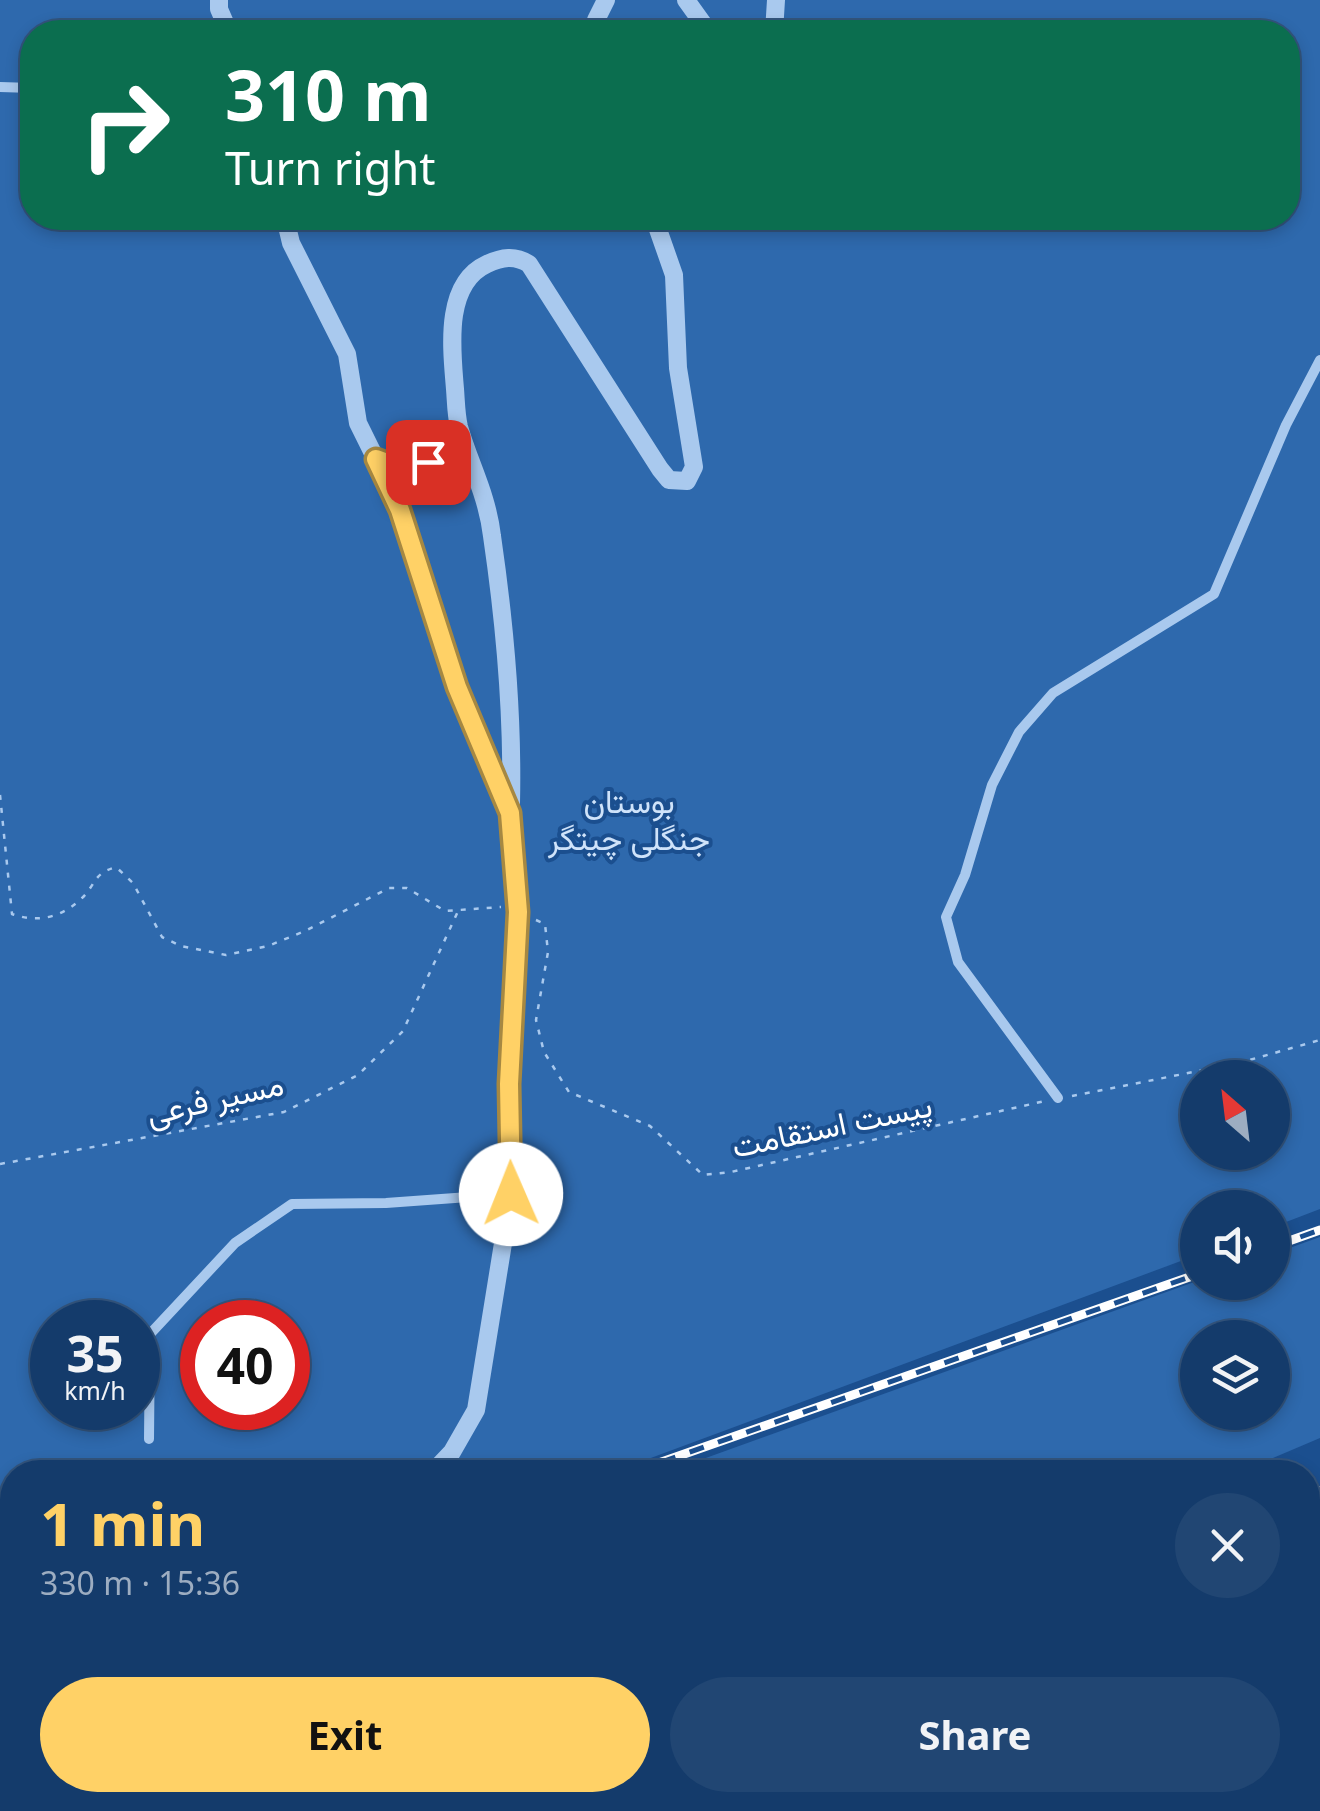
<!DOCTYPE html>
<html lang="en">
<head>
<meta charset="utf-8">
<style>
	body { margin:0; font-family:"Noto Sans",Vazirmatn,sans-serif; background:#214673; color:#f1f3f6; height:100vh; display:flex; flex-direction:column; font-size:38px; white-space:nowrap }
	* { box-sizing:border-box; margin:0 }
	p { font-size:32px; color:#9dadc1 }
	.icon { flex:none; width:55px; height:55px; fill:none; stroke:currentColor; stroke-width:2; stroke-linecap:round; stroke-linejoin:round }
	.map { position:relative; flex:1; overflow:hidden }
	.side { position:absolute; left:0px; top:1460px; width:1320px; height:352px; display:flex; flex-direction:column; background:#143b6b; border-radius:40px 40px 0 0; box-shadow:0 5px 15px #0003,0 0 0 2px #33557e }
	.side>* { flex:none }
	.banner { position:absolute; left:20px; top:20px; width:1280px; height:210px; border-radius:40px; box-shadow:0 5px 15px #0003,0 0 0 2px #33557e; background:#0b6e4f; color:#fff; overflow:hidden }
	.needle { width:65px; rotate:332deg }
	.fabs { position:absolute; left:1180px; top:1060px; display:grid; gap:20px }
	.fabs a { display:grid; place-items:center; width:110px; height:110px; border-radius:50%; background:#143b6b; box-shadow:0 5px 15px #0003,0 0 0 2px #33557e; font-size:50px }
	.speed { position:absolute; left:30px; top:1300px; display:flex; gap:20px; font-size:50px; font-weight:700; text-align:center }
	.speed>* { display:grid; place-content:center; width:130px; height:130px; border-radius:50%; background:#143b6b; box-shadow:0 5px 15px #0003,0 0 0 2px #33557e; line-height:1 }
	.speed small { font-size:25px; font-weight:400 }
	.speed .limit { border:15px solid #d22; background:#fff; color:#111 }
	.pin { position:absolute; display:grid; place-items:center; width:85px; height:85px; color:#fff; margin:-42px; border-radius:20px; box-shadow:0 5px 15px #0006 }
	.me { position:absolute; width:110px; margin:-55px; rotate:359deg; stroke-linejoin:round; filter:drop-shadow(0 0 8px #0008) }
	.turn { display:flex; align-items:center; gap:35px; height:210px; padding:0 40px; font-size:45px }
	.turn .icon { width:130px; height:130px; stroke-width:2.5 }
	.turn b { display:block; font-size:70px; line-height:85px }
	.round { display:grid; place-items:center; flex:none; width:105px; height:105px; border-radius:52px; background:#214673 }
	.overview { display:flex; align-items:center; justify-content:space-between; height:170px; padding:0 40px }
	h1 { font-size:60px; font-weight:700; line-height:75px; color:#ffd166 }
	.cta { display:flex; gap:20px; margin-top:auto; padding:20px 40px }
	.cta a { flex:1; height:115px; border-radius:60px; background:#ffd166; color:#111; font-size:40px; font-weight:700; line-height:115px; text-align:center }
	.cta a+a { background:#214673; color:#f1f3f6 }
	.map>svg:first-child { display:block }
	.green { fill:#2e69ad; fill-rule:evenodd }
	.building { fill:#4478b7 }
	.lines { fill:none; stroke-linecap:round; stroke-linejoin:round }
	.path { stroke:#a9c9ee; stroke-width:2.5; stroke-dasharray:5 8; stroke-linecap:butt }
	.minor { stroke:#a9c9ee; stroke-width:10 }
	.tertiary { stroke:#a9c9ee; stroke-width:18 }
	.motorway { stroke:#fff; stroke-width:30 }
	.rail-casing { stroke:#fff; stroke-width:9 }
	.rail { stroke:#1b4f8f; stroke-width:5; stroke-dasharray:15; stroke-linecap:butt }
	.route-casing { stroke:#a68842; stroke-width:25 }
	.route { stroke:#ffd166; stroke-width:18 }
	.labels { text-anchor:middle; stroke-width:8; stroke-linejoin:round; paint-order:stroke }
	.park-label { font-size:32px; fill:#cfe3fa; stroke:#1b4f8f }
	.street-label { font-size:32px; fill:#fff; stroke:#1b4f8f }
</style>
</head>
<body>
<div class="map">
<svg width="1320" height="1811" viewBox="0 0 1320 1811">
	<rect width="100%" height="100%" fill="#1b4f8f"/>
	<g class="green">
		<path d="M0 0H1320V1209L1273 1227 1272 1208H1198L1197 1255 613 1472H12V1641L0 1644ZM32 32H1288V218H32ZM1198 1078H1272V1152H1198ZM52 1322H138V1408H52ZM202 1322H288V1408H202Z"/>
		<path d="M1320 1237V1438L1240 1472H667L1197 1281 1272 1282 1273 1254ZM1198 1338H1272V1412H1198Z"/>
		<path d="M12 1698V1800H259L248 1811H0V1702Z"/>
		<path d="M283 1800H302L339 1811H279Z"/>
	</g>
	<path class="building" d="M1102 1800H1214L1216 1808 1206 1811H1105Z"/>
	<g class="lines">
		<g class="path">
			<path d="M0 795 12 914C37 923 61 918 81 899 97 884 92 874 116 867L133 883 162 937 181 946 226 955 268 946 305 931 389 888H407L445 911 501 907"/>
			<path d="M536 920 545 924 548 952 536 1020 544 1052 569 1092 650 1126 703 1175 731 1172 1045 1101"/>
			<path d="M1072 1096 1239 1063 1320 1040"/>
			<path d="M0 1164 284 1112 358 1075 403 1031 459 909"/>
		</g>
		<g class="minor">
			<path d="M0 87 32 88"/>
			<path d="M1058 1098 958 962 946 917 965 875 992 785 1019 732 1053 693 1214 594 1286 425 1320 360"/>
			<path d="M149 1439 150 1334 235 1243 292 1204 386 1203 511 1194"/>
		</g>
		<g class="tertiary">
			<path d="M219 0V9L229 32"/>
			<path d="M686 0 709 32"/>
			<path d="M597 32 596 20 606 0"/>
			<path d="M774 32 776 0"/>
			<path d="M285 218 291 243 347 354 358 423 401 510 457 687 510 813 518 912 509 1084 511 1194 476 1410 452 1452 433 1472"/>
			<path d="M376 459C411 472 419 467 451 450L458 425"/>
			<path d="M511 803C513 714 505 625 492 536 487 494 470 465 459 427 456 415 456 401 455 389 452 351 443 284 487 264 502 257 515 255 529 264L660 469 669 480 687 481 694 467 678 368 674 275 654 218"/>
			<path d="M356 1800H385"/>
			<path d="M267 1811 270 1800"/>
		</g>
		<g class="motorway">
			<path d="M1308 1506 1320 1501"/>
			<path d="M1308 1549 1320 1543"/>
			<path d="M388 1811 423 1800"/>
			<path d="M519 1811 549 1800"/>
			<path d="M650 1811 682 1800"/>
		</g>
		<g class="rail-casing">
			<g id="rail">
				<path d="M1272 1247 1320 1230"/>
				<path d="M633 1472 1198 1274"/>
				<path d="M0 1685 12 1681"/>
			</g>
		</g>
		<use href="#rail" class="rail"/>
	</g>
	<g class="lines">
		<g class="route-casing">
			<path id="route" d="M428 462 401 468 376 459 400 510 457 687 510 813 518 912 509 1084 511 1194"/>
		</g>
		<use href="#route" class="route"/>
	</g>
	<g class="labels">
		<g class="park-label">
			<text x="629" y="813">بوستان<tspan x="629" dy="37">جنگلی چیتگر</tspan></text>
		</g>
		<g class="street-label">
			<text transform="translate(215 1099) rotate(-13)" y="11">مسیر فرعی</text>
			<text transform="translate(832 1126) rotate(-12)" y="11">پیست استقامت</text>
		</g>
	</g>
</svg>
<div class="fabs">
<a><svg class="needle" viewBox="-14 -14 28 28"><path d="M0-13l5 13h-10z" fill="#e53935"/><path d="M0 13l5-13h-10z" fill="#9dadc1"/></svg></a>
<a><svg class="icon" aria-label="sound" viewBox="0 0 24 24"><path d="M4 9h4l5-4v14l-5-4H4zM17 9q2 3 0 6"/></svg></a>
<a><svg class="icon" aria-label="layers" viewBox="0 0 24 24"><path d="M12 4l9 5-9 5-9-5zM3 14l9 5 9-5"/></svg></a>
</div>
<div class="speed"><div>35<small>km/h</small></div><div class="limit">40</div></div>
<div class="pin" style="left:428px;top:462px;background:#d93025"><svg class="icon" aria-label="arrive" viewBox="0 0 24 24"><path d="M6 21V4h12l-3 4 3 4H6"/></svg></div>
<svg class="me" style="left:511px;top:1194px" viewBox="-20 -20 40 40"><circle r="19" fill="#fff"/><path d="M0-13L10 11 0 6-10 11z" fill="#ffd166"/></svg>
<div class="banner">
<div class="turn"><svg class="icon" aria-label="right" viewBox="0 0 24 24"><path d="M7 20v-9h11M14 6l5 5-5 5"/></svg><div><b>310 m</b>Turn right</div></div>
</div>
<section class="side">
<div class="overview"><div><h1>1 min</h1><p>330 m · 15:36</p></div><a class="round"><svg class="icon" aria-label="close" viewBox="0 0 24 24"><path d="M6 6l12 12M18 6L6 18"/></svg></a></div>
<div class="cta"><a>Exit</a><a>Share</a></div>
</section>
</div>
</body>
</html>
